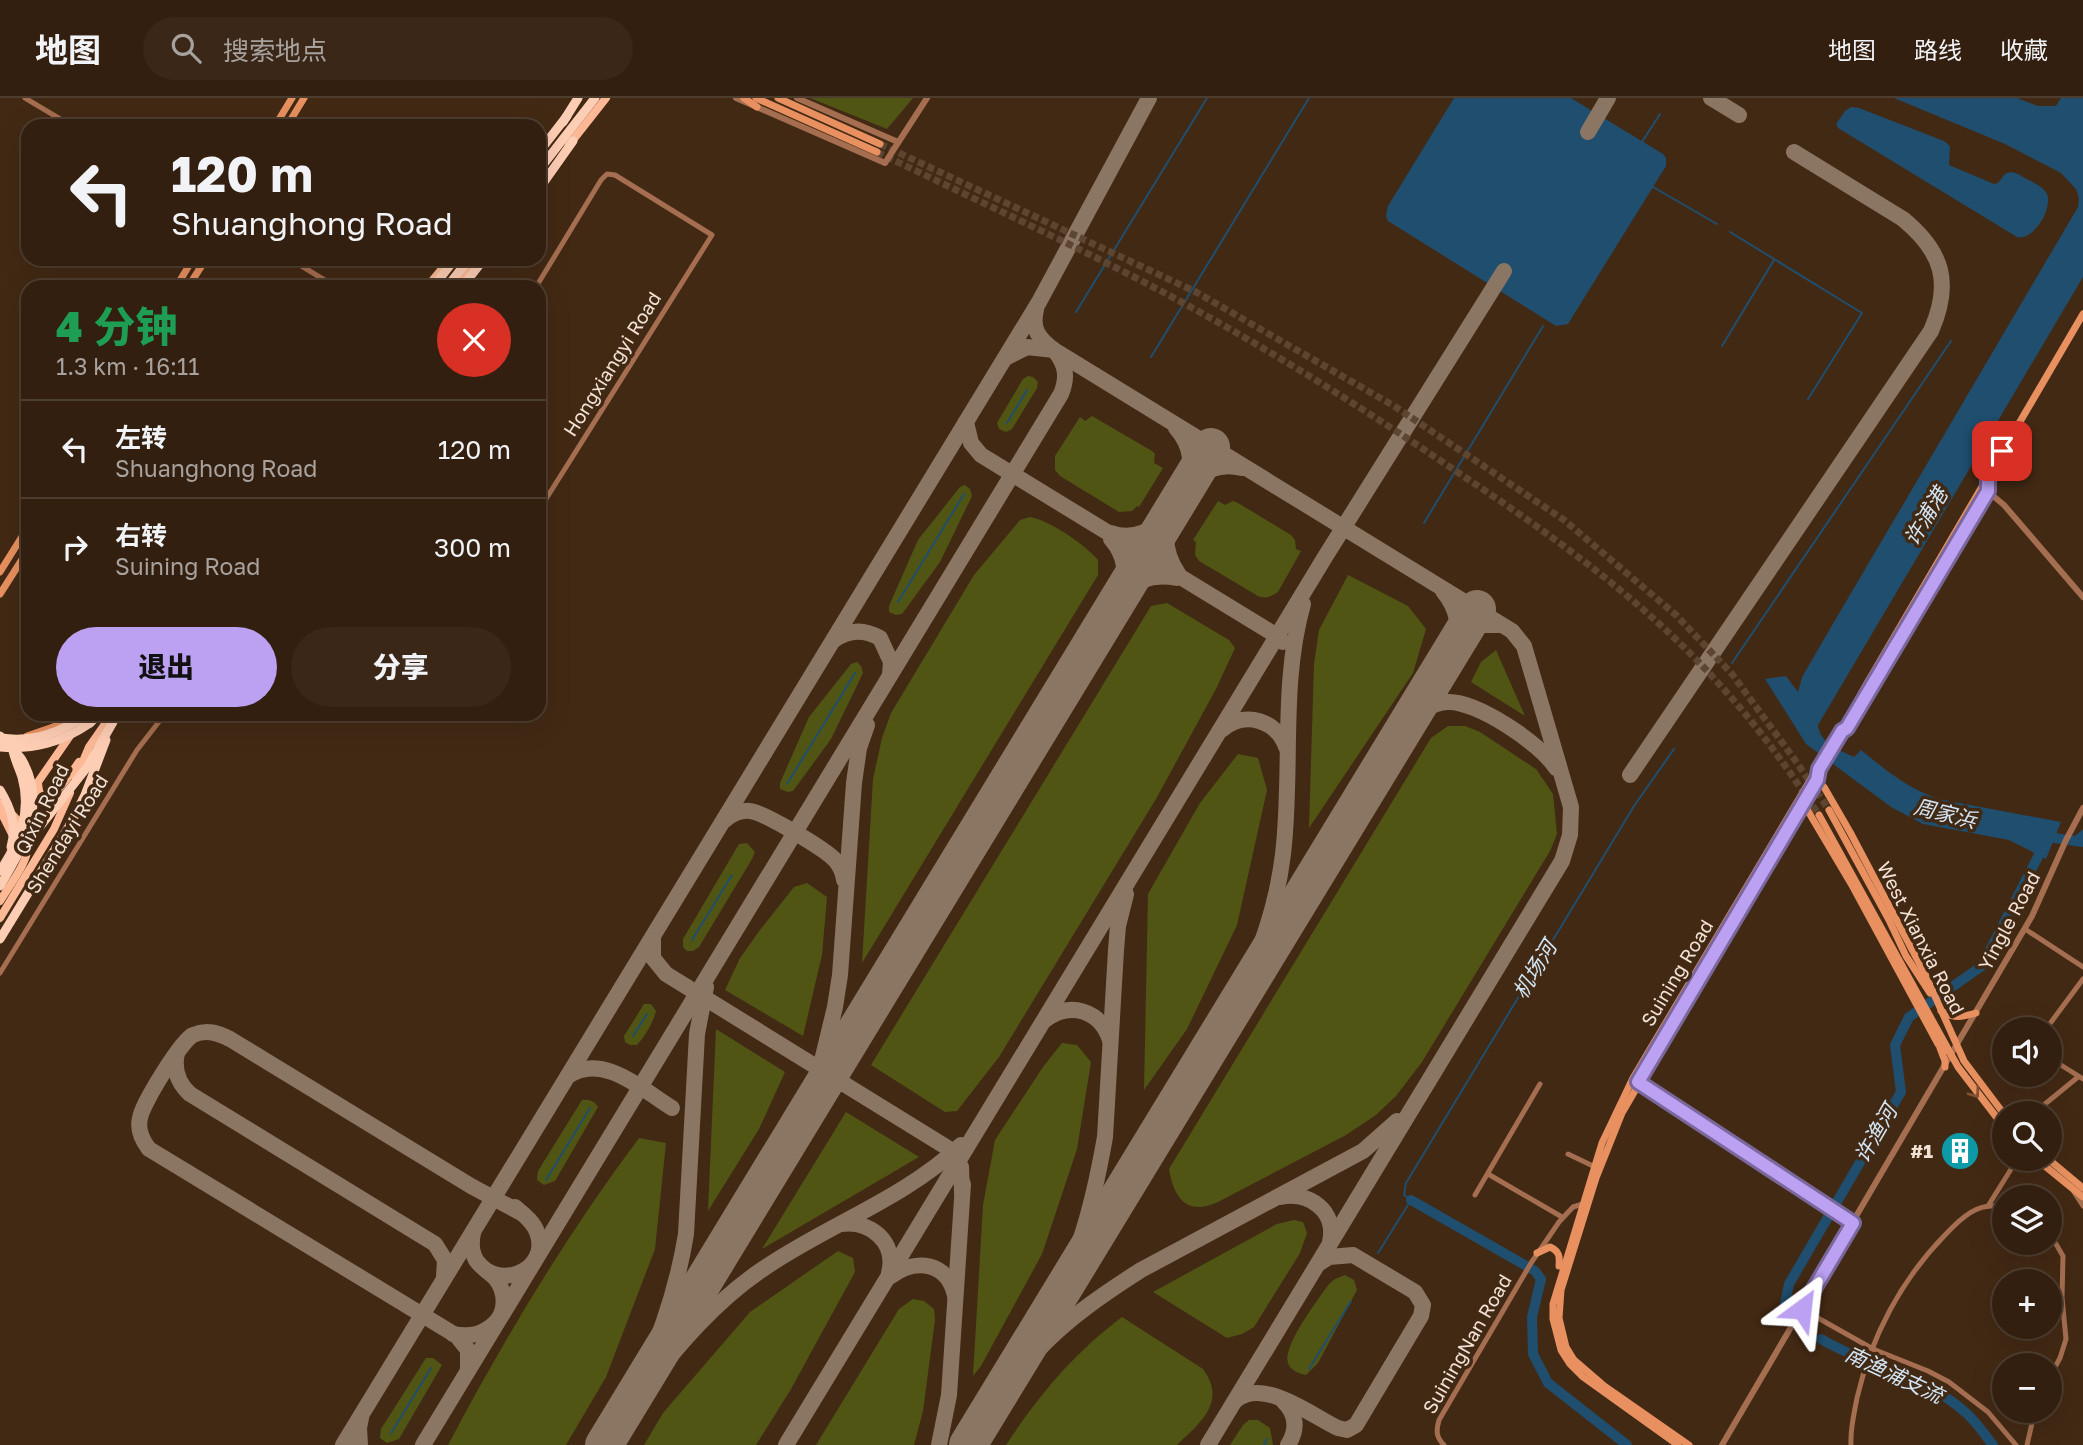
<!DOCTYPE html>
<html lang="zh">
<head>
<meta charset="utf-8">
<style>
	body { margin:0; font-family:"Golos Text","Noto Sans SC",sans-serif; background:#3a2718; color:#f1f3f6; height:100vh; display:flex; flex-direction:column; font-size:26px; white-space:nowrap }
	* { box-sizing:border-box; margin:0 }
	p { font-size:23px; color:#a8a29e }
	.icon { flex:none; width:38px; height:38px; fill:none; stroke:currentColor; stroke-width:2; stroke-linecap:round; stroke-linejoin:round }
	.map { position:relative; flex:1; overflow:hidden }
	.panel { position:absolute; left:21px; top:182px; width:525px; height:441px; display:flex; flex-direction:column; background:#321f0f; border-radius:21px; box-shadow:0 7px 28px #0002,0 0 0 2px #4d3d2f }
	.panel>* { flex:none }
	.top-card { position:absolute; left:21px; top:21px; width:525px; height:147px; border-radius:21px; box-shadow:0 7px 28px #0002,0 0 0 2px #4d3d2f; background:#321f0f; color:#f1f3f6; overflow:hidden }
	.tools { position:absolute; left:1992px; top:919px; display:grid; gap:14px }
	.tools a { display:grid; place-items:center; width:70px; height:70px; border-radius:50%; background:#321f0f; box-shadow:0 7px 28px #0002,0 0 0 2px #4d3d2f; font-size:35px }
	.pin { position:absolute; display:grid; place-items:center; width:60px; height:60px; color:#fff; margin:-30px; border-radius:14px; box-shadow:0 4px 10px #0006 }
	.me { position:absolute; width:77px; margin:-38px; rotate:30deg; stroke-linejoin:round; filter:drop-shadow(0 0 5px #0008) }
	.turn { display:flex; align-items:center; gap:24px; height:147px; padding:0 35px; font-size:32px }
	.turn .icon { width:91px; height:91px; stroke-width:2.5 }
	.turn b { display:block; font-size:49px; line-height:60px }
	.round { display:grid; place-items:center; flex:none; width:74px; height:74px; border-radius:37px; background:#3a2718 }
	.head { display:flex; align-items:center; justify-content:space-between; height:119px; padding:0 35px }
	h1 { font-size:42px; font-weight:800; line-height:52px; color:#1e9e55 }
	.primary-button { display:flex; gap:14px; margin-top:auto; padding:14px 35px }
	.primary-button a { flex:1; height:80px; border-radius:42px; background:#bca0f2; color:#111; font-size:28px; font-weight:800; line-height:80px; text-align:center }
	.primary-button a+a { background:#3a2718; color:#f1f3f6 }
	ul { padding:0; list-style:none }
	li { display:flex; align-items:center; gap:21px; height:98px; padding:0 35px; border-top:2px solid #4d3d2f }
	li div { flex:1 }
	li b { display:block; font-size:26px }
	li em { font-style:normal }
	header { display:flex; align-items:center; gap:42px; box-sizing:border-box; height:98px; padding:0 35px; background:#321f0f; border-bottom:2px solid #4d3d2f }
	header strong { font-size:33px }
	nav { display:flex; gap:38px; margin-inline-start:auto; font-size:24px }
	.search { width:490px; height:63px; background:#3a2718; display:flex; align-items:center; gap:18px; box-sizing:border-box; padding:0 24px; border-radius:38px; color:#a8a29e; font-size:26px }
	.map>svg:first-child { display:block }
	.green { fill:#505514 }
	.water { fill:#1f4e6e }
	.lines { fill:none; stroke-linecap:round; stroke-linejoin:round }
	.stream { stroke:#1f4e6e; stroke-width:2 }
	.canal { stroke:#1f4e6e; stroke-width:6 }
	.river { stroke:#1f4e6e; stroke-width:10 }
	.taxiway { stroke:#8b7664; stroke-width:16 }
	.runway { stroke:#8b7664; stroke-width:38 }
	.secondary-tunnel { stroke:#5c4531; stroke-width:7; stroke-dasharray:7 3.5; stroke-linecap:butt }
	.minor { stroke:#a56e50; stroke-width:5 }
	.tertiary { stroke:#a56e50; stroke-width:6 }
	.secondary { stroke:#e8905f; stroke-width:7 }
	.primary { stroke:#fdb995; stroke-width:8 }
	.trunk { stroke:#feceb4; stroke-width:9 }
	.trunk-bridge { stroke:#feceb4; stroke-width:9 }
	.oneway { stroke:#845232 }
	.route-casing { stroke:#7a689d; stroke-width:18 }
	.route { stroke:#bca0f2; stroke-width:12 }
	.labels { text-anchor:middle; stroke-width:7; stroke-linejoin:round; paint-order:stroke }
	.street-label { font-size:19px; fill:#f2e1d5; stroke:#422914 }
	.poi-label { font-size:19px; font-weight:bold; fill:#f2e1d5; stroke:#422914; text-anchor:end }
	.water-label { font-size:21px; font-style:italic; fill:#d2e6f6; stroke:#422914 }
</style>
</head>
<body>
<header>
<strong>地图</strong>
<div class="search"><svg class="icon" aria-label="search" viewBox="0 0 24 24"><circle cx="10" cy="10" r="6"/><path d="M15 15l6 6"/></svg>搜索地点</div>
<nav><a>地图</a><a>路线</a><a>收藏</a></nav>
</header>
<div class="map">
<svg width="2083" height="1347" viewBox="0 0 2083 1347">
	<rect width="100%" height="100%" fill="#422914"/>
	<g class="green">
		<path d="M810 0H913L887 31Z"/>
		<path d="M1028 278 1033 279 1038 284 1037 290 1012 331 1006 334 999 331 997 325 1023 281Z"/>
		<path d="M1092 318 1152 353 1155 356 1154 365 1163 370 1139 409 1137 408 1132 413 1119 414 1060 378 1055 372V358L1080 319 1085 323Z"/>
		<path d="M965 387 970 391 972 398 940 464 902 516 896 517 889 514V508L918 442 960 389Z"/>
		<path d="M1218 403 1225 407 1233 403 1238 405 1291 437 1295 442 1296 451 1301 453 1278 494C1270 499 1266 501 1258 498L1199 463 1195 457 1196 444 1193 442Z"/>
		<path d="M1030 419C1051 423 1084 446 1098 462V477L862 865 873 681 882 640 891 615 974 477 1020 422Z"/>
		<path d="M1348 477 1408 508 1426 531 1413 575 1309 730 1314 566 1319 532Z"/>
		<path d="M1167 505 1229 542 1235 550 1216 591 1156 701 999 959 957 1013 945 1014 871 967 1151 508Z"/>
		<path d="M1496 552 1525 618 1471 584 1481 564Z"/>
		<path d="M857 564 861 568 863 575 831 641 793 693 788 694 780 691V685L809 619 851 566Z"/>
		<path d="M1448 628H1465L1480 634 1536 671 1553 696 1557 736 1550 753 1422 964 1396 998 1376 1017 1346 1037 1218 1104C1187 1118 1174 1101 1169 1071L1431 640Z"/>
		<path d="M1238 656 1258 660 1267 692 1237 827 1187 931 1144 992 1148 796 1200 705Z"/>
		<path d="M747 745 755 754 752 761 699 849 693 853H687L683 849V841L739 746Z"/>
		<path d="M807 785 827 799 822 857 803 938 725 892 740 860 760 832 794 789Z"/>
		<path d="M644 906H651L656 913C653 925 645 938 637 947H630L625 944 624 938Z"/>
		<path d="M716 931 785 974 759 1031 708 1113Z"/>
		<path d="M1062 945 1077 947 1091 964 1077 1051 1042 1156 981 1268 973 1278 983 1107 995 1042 1043 969Z"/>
		<path d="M582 1002C590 1002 594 1002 598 1009L555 1083 544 1087 537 1082 538 1073Z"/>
		<path d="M846 1014 919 1059 762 1151Z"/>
		<path d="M639 1040 666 1045 655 1151 606 1279 566 1347H448C504 1241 567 1136 639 1040Z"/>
		<path d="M1294 1122 1303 1124 1307 1135 1300 1155 1254 1229 1242 1236 1227 1240 1153 1194 1277 1126Z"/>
		<path d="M838 1153 853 1160 855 1174 791 1291 756 1347H644L663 1315 750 1214Z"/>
		<path d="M1345 1177 1354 1182 1357 1192 1318 1265 1306 1277C1298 1275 1291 1273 1288 1265 1282 1248 1318 1202 1328 1187L1335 1181Z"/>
		<path d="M913 1201 924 1203 934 1211 935 1222 923 1313 914 1347H816L899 1211Z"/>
		<path d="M1122 1219 1203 1271C1227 1304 1201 1324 1177 1347H1006C1040 1296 1073 1256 1122 1219Z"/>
		<path d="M426 1260H433L442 1267 399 1341 387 1345 380 1340 381 1331Z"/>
		<path d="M1249 1322H1258L1270 1330 1273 1347H1230L1243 1327Z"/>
	</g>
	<g class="water">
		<path d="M1454 0H1571L1663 56 1666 60V68L1568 226 1556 228 1388 123 1386 118 1388 108Z"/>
		<path d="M1894 0H2017L2038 8H2056L2061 0H2083V179L1818 627C1820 646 1840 652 1854 659L1861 652C1885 672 1908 690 1938 701L2061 724 2046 761 2009 742 1923 726 1891 709 1806 646 1765 581 1786 578 1798 594 1802 579 1834 524 2078 109 2079 100 2076 91 2061 75 2005 46Z"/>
		<path d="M1851 9 1859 10 1944 43 1950 48 1949 67 1994 86 1998 85 2005 76C2013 72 2017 76 2025 80 2032 84 2043 88 2047 96 2053 110 2034 143 2017 139L1838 30 1836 26 1845 13Z"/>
	</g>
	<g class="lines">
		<g class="stream">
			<path d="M1642 44 1660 16"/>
			<path d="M1653 89 1717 126"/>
			<path d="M1730 134 1862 215 1808 301"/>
			<path d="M1076 214 1207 0"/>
			<path d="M1722 248 1774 162"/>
			<path d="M1151 259 1309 0"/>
			<path d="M1007 325 1027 292"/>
			<path d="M1424 425 1543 228"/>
			<path d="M898 504 964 396"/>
			<path d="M1732 565 1951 243"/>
			<path d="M787 686 855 575"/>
			<path d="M692 842 732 777"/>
			<path d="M633 938 647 916"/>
			<path d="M546 1082 590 1010"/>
			<path d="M1378 1155 1411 1102 1404 1097 1406 1085 1634 708 1674 651"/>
			<path d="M1309 1271 1351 1203"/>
			<path d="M391 1335 431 1270"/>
			<path d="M1264 1347 1267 1341"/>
		</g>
		<path class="canal" d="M2075 742 2083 735"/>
		<g class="river">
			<path d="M2041 738 2083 744"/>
			<path d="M1411 1102 1535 1173 1541 1181 1532 1219 1533 1256 1548 1285 1627 1347"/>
			<path d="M1785 1206 1789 1186 1901 994 1895 947 1909 919 1982 868 2045 745"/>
			<path d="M1821 1241C1866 1268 1928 1280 1965 1314 1976 1323 1984 1336 1993 1347"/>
		</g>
		<g class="taxiway">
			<path d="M1711 0 1739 17"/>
			<path d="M1588 34 1608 0"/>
			<path d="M1036 212C1031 231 1039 241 1054 252L1512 533 1524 548 1571 709 1570 737 1562 763 1208 1347"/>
			<path d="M966 324 971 345 981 357 1277 538 1283 544"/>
			<path d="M1176 330C1192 348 1194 368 1186 390"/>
			<path d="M1186 390C1202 373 1219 364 1242 370"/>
			<path d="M1171 415C1162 437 1165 457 1179 477"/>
			<path d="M1111 435C1133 443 1155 432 1169 417"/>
			<path d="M1111 441C1126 458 1128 477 1120 498"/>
			<path d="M1443 493C1456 509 1462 529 1454 550"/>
			<path d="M1118 503C1134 482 1151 475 1177 480"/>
			<path d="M1461 538 1477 527H1500"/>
			<path d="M834 542C849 531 864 531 880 540L891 564 890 577"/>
			<path d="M1409 624C1420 614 1431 605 1447 604 1476 602 1541 646 1556 670"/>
			<path d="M1223 631C1245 612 1277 623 1286 649"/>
			<path d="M1630 677 1931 233C1952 185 1943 154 1903 121L1794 54"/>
			<path d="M725 722C732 716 740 712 750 713 763 714 825 751 835 762 840 768 843 774 844 782"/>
			<path d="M653 840V860L666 876 951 1052 961 1069 962 1094"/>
			<path d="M1045 922C1070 903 1100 912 1110 942"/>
			<path d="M1227 922C1255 870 1276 815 1283 756 1293 673 1280 587 1303 506"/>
			<path d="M177 955C173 972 178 985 190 996L435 1146 445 1162 444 1179"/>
			<path d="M568 978C602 954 643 992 672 1010"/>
			<path d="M780 1059 820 971 835 909 840 877 854 685 859 650 867 627"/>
			<path d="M1280 1099C1309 1093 1337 1113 1330 1144"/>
			<path d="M841 1126C870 1122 897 1144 889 1175"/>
			<path d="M487 1173C514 1188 549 1165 537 1134 533 1123 523 1116 515 1109"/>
			<path d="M891 1178C916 1160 948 1164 955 1198"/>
			<path d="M1042 1225C1055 1197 1070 1170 1081 1140 1092 1107 1099 1073 1105 1039L1116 852 1118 828 1126 796"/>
			<path d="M453 1236C469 1239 482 1237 494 1226 507 1214 506 1194 496 1181 490 1174 481 1170 476 1162 471 1153 471 1144 473 1135"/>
			<path d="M468 1271V1252L457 1238 149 1051C142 1042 137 1032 140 1020 142 1006 181 943 193 937 207 931 218 935 230 941L471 1088 523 1116"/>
			<path d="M643 1291C679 1247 715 1203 763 1171 827 1127 904 1101 961 1047"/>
			<path d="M1235 1303C1262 1278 1312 1318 1338 1330L1347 1332 1356 1327 1421 1218 1423 1207 1415 1194 1353 1157 1329 1159 1318 1166"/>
			<path d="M1283 1303C1297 1316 1298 1331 1288 1347"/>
			<path d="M628 1309C655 1253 676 1198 686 1136L697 936 706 889"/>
			<path d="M983 1324C1001 1299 1018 1273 1039 1251 1068 1220 1105 1195 1141 1172L1363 1053 1397 1023"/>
			<path d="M343 1347 1039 204 1149 0"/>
			<path d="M360 1347 359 1330 361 1320"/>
			<path d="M423 1347 1061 296C1068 279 1066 266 1054 252L1027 249 1007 259"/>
			<path d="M786 1347 1325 459 1504 173"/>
			<path d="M939 1347 949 1297 963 1086"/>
		</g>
		<g class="runway">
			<path d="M604 1347 1211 349"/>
			<path d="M968 1347 1477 511"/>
		</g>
		<g class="secondary-tunnel">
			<path d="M880 46 1196 194 1394 308 1564 422 1676 517 1732 576 1795 662 1829 712"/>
			<path d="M877 54C980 104 1086 152 1187 207 1282 259 1377 319 1466 380 1555 439 1649 507 1720 587 1757 627 1789 672 1819 717"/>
		</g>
		<g class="minor">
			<path d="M25 0 72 28"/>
			<path d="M290 161 336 189"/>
			<path d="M536 189 601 82 607 76 615 77 712 137 539 412"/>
			<path d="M2025 831 2083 869"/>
			<path d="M0 875 137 652 165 616"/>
			<path d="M2046 931 2083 881"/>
			<path d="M2049 955 2053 962 2083 981"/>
			<path d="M2034 1015 2078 979"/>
			<path d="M1568 1056 1593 1068"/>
			<path d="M1488 1076 1562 1119"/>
			<path d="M2074 1094 2083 1108"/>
			<path d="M1475 1097 1540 986"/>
			<path d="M1988 1108 2018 1060"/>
			<path d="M2049 1134 2063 1158 2062 1200 2066 1241 2060 1260 2049 1280"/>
			<path d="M1802 1211 1873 1251 1928 1273 1949 1284 1988 1314 2016 1347"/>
			<path d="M1444 1347C1436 1339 1436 1333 1439 1322L1531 1165 1559 1124 1573 1109 1586 1105"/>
			<path d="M1851 1347C1850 1331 1854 1316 1857 1300 1871 1239 1901 1182 1945 1137 1961 1120 1978 1103 2004 1109"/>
			<path d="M2027 1347 2035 1312"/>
		</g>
		<g class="tertiary">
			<path d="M736 0 885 65 927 0"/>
			<path d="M797 0 898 44"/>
			<path d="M1986 392 2004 407 2083 499"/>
			<path d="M1633 980 1853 1125"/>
			<path d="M1722 1347 2032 818 2066 742 2083 710"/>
		</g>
		<g class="secondary">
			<path d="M744 0 757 9"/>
			<path d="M756 0 877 54"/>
			<path d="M778 0 880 46"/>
			<path d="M275 28 292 0"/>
			<path d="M287 28 304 0"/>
			<path d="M176 189 193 161"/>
			<path d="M188 189 206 161"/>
			<path d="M0 474 28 429"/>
			<path d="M0 496 28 452"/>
			<path d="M1854 618 1988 393V384"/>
			<path d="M27 638 53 629 77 616"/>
			<path d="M1814 680 1824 689 1850 734 1925 876 1964 963 2004 1016"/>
			<path d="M1802 703 1853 789 1938 946 1946 953"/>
			<path d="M1829 712 1889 822 1906 858 1930 895"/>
			<path d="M1819 717 1958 969 2004 1029"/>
			<path d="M1941 913C1954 921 1962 919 1976 915"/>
			<path d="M1940 950 1945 963V969"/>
			<path d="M2035 1060 2083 1099"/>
			<path d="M2047 1060 2083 1090"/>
			<path d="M1537 1155 1550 1149C1559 1153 1560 1158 1559 1168"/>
			<path d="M1678 1347 1583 1279 1570 1266 1561 1252 1553 1221V1206L1602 1045 1633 980 1812 679 1834 646 1866 587 2083 216"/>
			<path d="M1689 1347 1603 1287 1574 1262 1566 1249 1559 1220 1561 1192 1596 1080 1622 1015 1817 682 1819 672"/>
		</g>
		<g class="primary">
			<path d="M569 47 606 0"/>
			<path d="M427 189 450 161"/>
			<path d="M455 189 478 161"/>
			<path d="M72 635 38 684C40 725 73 672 79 664"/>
			<path d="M76 680 89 649 112 616"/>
			<path d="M0 706C47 742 26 762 0 803"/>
			<path d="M0 712 12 736"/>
			<path d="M0 820 54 731 70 695"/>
		</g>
		<g class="trunk">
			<path d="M539 54 567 18"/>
			<path d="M539 72 595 0"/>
			<path d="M539 91 573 43"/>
			<path d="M433 189 455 161"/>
			<path d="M447 189 469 161"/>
			<path d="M462 189 484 161"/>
			<path d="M90 625 99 616"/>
			<path d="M0 841 71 725 85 697 106 642"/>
		</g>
		<g class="trunk-bridge">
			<path d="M563 24 578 0"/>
			<path d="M0 638C7 646 17 654 22 662 48 707 23 749 0 788"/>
			<path d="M1 640C34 645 61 634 88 616"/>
			<path d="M0 649C34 652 62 644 90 625"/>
			<path d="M0 692C11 710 17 728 11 749"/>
			<path d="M27 745 88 668 113 624"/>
			<path d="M0 773C19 744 32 715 22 679 19 670 15 662 13 653"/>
		</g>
	</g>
	<defs><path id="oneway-chevron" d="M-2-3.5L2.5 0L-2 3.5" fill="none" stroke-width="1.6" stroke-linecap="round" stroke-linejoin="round" transform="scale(1.75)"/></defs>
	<use class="oneway" href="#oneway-chevron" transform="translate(1975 995) rotate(54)"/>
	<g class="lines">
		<g class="route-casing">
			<path id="route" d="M1802 1211 1853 1125 1638 984 1817 682 1819 671 1842 633 1847 630 1988 393V376L2002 353"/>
		</g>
		<use href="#route" class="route"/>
	</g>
	<defs>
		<g id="building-disc" transform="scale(2.0125)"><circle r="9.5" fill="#0f9aa8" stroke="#422914"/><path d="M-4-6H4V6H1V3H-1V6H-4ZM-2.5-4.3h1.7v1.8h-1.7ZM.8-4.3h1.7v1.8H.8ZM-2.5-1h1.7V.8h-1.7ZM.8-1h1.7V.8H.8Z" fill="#fff"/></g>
	</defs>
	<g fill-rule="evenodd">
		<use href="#building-disc" x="1960" y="1053"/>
	</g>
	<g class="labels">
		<g class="street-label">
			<text transform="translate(612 266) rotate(-58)" y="7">Hongxiangyi Road</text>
			<text transform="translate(42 711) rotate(-64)" y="7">Qixin Road</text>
			<text transform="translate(67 736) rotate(-58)" y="7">Shendayi Road</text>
			<text transform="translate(2009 823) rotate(-62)" y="7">Yingle Road</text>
			<text transform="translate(1921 840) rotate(63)" y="7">West Xianxia Road</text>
			<text transform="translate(1677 875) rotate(-59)" y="7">Suining Road</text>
			<text transform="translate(1467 1246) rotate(-60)" y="7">SuiningNan Road</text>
		</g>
		<g class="poi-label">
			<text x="1933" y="1060">#1</text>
		</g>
		<g class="water-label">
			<text transform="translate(1926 419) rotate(-59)" y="7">许浦港</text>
			<text transform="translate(1945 716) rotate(14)" y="7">周家浜</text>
			<text transform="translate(1535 872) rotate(-59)" y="7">机场河</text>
			<text transform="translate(1876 1036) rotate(-60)" y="7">许渔河</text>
			<text transform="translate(1894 1277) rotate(25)" y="7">南渔浦支流</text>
		</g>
	</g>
</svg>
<div class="tools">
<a><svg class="icon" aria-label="sound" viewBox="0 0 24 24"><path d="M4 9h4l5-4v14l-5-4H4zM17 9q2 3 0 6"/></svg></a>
<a><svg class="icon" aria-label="search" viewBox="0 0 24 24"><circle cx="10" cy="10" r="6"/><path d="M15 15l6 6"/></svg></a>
<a><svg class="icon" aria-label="layers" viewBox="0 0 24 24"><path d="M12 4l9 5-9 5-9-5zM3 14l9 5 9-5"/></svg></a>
<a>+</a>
<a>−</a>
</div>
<div class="pin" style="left:2002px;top:353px;background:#d93025"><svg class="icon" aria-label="arrive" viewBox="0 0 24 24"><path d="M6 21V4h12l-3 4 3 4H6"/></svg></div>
<svg class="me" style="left:1802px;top:1211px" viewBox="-20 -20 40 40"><path d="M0-17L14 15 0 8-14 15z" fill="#bca0f2" stroke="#fff" stroke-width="4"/></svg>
<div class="top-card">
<div class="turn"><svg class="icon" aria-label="left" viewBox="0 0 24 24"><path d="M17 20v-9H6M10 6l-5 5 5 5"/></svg><div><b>120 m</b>Shuanghong Road</div></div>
</div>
<section class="panel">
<div class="head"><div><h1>4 分钟</h1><p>1.3 km · 16:11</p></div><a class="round" style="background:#d93025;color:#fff"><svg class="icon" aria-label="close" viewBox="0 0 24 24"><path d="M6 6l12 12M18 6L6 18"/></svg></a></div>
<ul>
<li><svg class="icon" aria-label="left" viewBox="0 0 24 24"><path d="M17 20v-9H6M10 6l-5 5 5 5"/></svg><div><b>左转</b><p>Shuanghong Road</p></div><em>120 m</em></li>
<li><svg class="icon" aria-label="right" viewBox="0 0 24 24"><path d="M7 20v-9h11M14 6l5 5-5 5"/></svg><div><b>右转</b><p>Suining Road</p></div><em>300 m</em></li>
</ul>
<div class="primary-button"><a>退出</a><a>分享</a></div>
</section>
</div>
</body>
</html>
